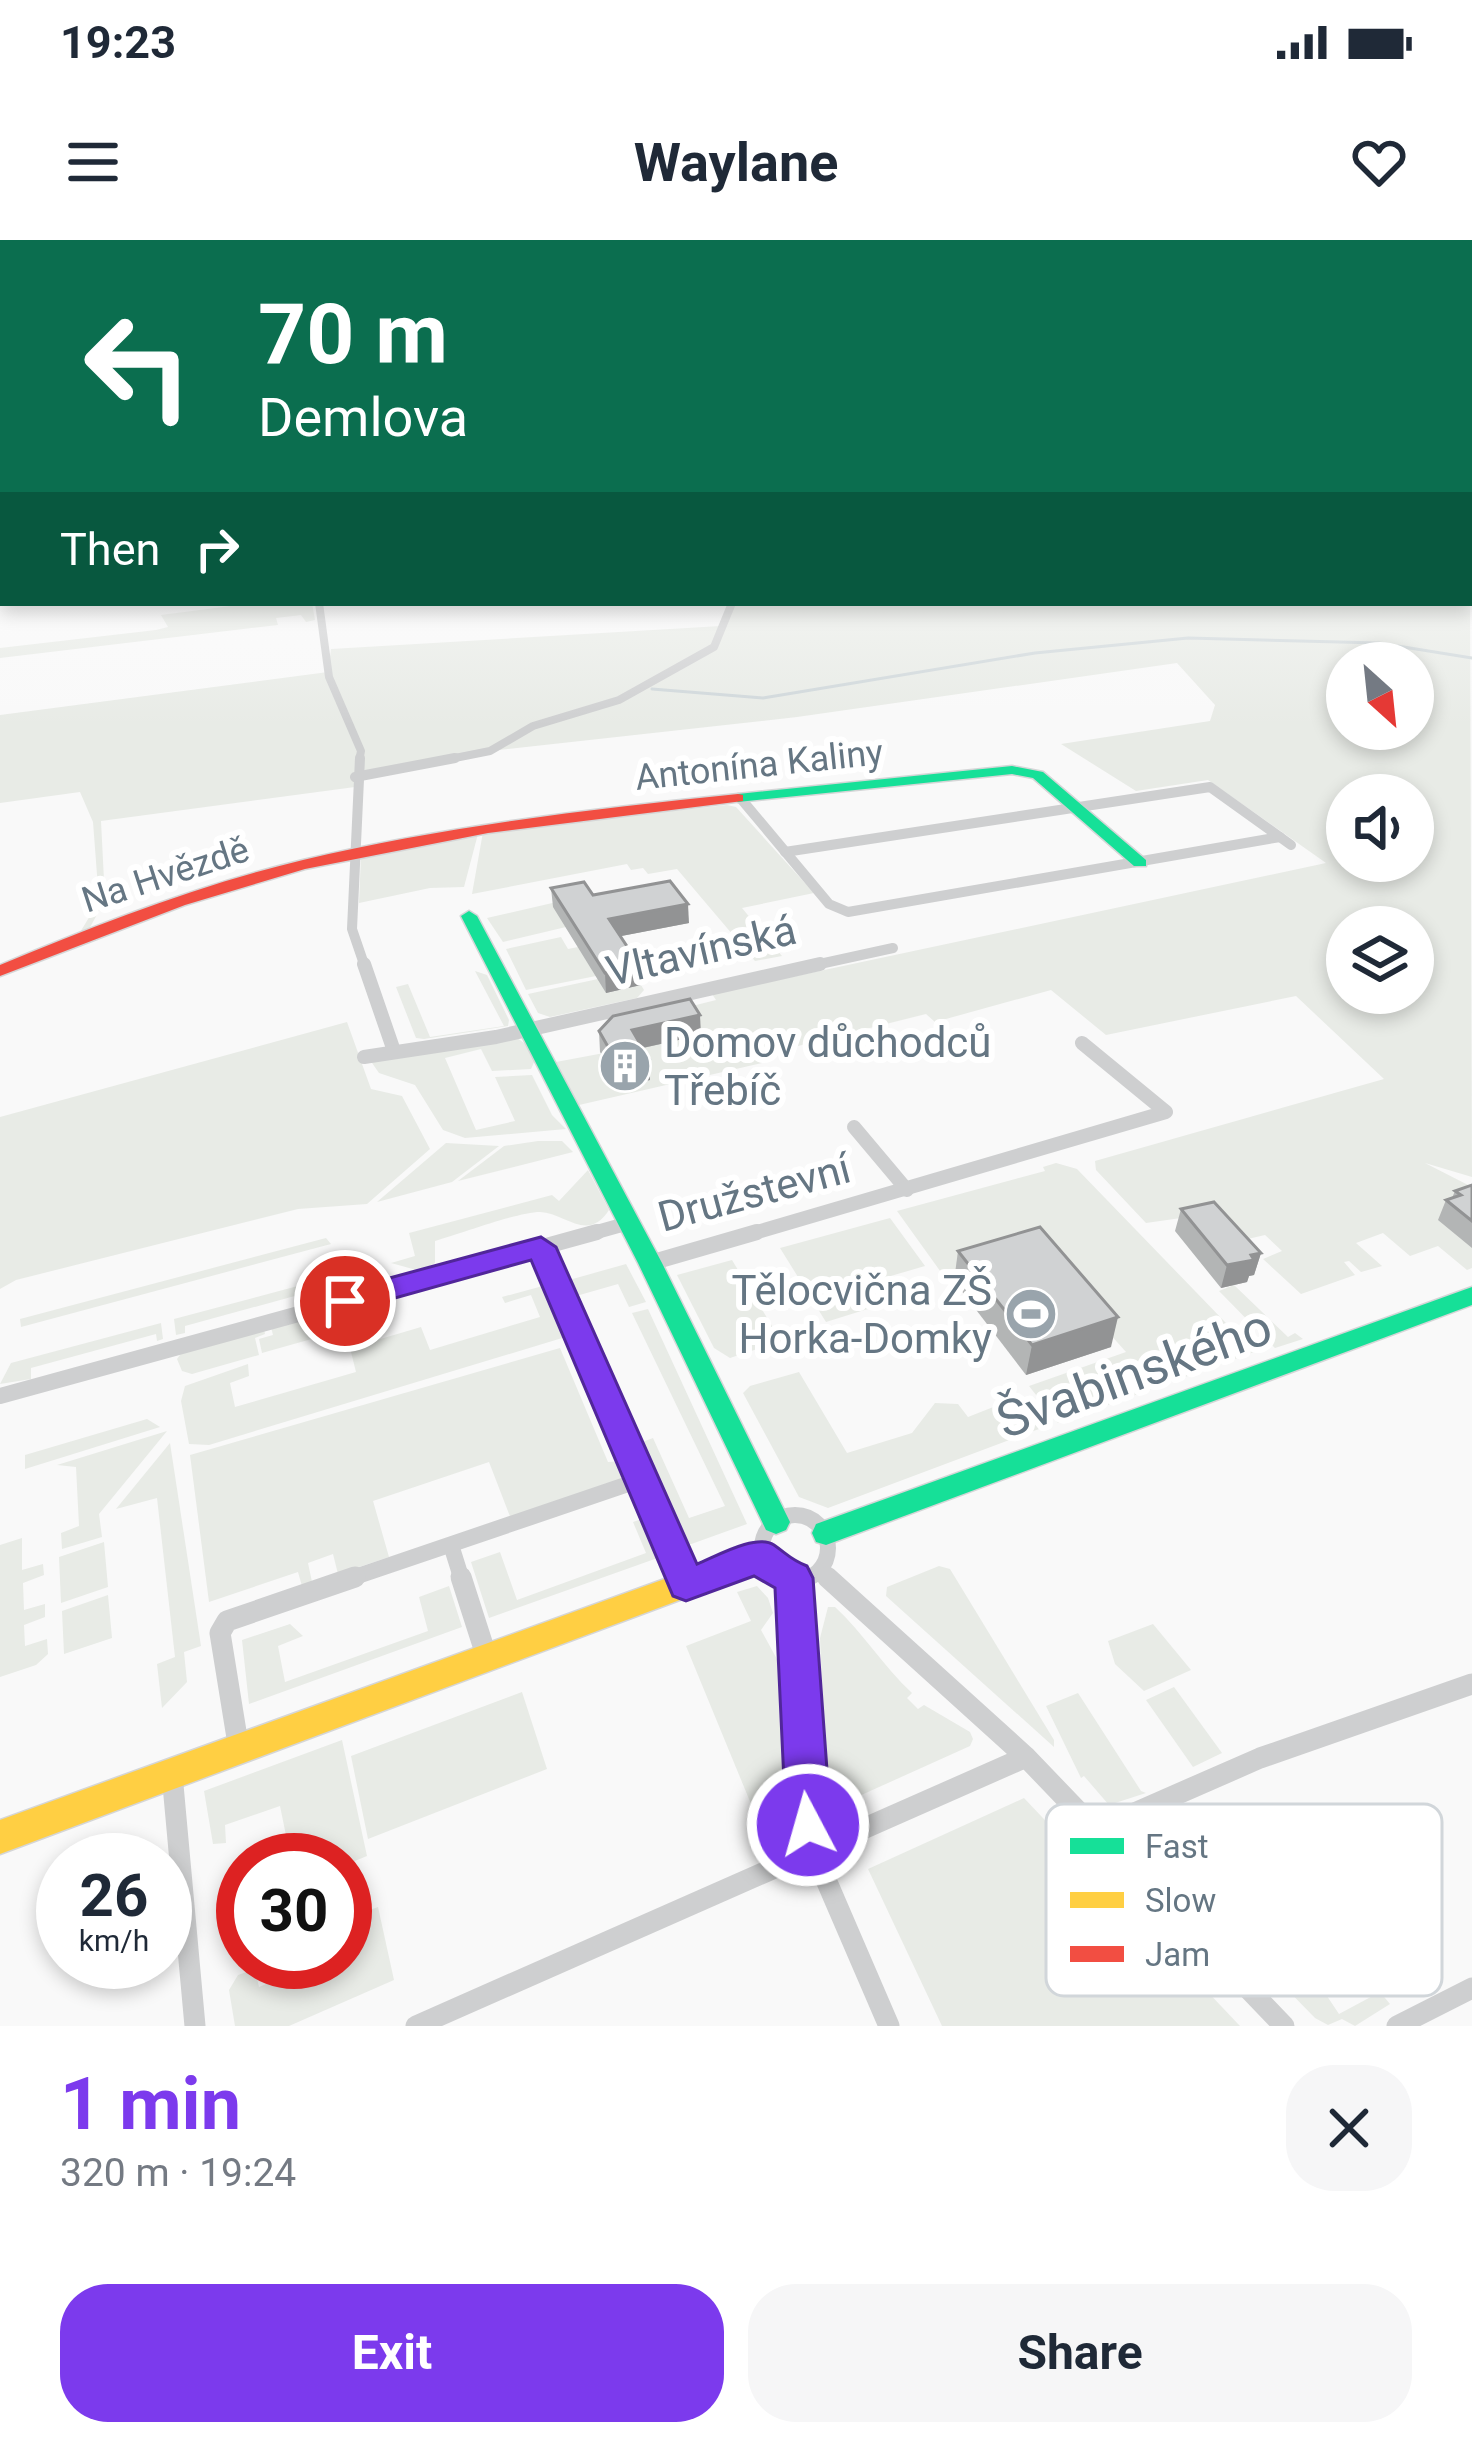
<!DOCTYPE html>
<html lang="en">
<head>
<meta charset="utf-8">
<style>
	body { margin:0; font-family:Roboto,sans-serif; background:#f6f6f7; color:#1f2937; height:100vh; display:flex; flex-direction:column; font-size:45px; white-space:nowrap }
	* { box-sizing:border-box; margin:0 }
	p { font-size:39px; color:#747a83 }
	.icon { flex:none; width:66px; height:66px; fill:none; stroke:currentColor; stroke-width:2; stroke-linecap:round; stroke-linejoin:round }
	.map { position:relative; height:1786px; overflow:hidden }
	.drawer { display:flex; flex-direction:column; background:#fff; flex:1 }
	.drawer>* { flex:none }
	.banner { position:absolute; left:0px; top:0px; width:1473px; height:366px; box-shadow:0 6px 18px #0003; background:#0b6e4f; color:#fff; overflow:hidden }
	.needle { width:78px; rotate:153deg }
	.tools { position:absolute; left:1326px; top:402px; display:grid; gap:24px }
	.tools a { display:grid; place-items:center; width:108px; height:108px; border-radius:50%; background:#fff; box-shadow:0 6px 18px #0003; font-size:60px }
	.speed { position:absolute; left:36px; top:1593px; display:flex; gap:24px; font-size:60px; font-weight:700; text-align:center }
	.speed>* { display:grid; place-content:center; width:156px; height:156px; border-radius:50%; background:#fff; box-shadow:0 6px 18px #0003; line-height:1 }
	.speed small { font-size:30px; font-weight:400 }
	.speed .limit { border:18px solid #d22; background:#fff; color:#111 }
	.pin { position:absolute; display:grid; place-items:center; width:102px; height:102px; color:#fff; margin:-51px; border:6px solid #fff; border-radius:50%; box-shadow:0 3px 12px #0007 }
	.me { position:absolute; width:132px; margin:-66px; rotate:354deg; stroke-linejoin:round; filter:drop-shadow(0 0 9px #0008) }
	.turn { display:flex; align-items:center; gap:42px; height:252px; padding:0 60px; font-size:54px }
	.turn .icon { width:156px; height:156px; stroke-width:2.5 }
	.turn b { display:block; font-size:84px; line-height:102px }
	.then { display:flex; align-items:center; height:114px; padding:0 60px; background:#0003; gap:24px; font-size:45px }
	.round { display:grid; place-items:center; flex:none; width:126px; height:126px; border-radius:48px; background:#f6f6f7 }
	.headline { display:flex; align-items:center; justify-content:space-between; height:204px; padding:0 60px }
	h1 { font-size:72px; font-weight:700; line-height:90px; color:#7c3aed }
	.button { display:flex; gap:24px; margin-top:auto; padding:24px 60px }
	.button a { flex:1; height:138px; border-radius:48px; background:#7c3aed; color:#fff; font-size:48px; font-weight:700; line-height:138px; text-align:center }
	.button a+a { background:#f6f6f7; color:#1f2937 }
	.status { display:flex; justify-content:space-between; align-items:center; height:84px; padding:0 60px; background:#fff; direction:ltr }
	.status svg { height:33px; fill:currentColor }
	header { display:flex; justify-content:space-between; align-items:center; height:156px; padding:0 60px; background:#fff; font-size:54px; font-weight:700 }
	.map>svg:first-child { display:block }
	.green { fill:#e8ebe6; fill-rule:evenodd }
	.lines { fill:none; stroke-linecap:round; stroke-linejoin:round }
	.stream { stroke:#ced6d9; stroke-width:3 }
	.fast-casing { stroke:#d5d6d7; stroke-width:3 }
	.slow-casing { stroke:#d5d6d7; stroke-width:3 }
	.jam-casing { stroke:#d5d6d7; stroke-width:3 }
	.street-far4 { stroke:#cecfd0; stroke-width:8 }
	.street-far3 { stroke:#cecfd0; stroke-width:10 }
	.street-far2 { stroke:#cecfd0; stroke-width:14 }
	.street-far1 { stroke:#cecfd0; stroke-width:16 }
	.street { stroke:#cecfd0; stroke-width:21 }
	.fast { fill:#16e098; fill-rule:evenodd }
	.slow { fill:#ffcf43; fill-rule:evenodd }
	.jam { fill:#f24e42; fill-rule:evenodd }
	.wall { fill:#b3b5b5 }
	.shaded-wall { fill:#929394 }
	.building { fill:#d0d2d3; stroke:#929394; stroke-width:3 }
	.route { fill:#7c3aed; stroke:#51269a; stroke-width:3 }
	.labels { text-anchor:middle; stroke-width:12; stroke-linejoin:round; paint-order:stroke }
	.far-street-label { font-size:36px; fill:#657683; stroke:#fff }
	.street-label { font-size:42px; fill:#657683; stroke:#fff }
	.poi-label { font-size:42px; fill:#657683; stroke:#fff; text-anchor:start }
	.near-street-label { font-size:51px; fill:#657683; stroke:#fff }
	.key { fill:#fff; stroke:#d1d6da; stroke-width:3 }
	.key-label { font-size:33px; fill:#657683 }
</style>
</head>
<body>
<div class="status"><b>19:23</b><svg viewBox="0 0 49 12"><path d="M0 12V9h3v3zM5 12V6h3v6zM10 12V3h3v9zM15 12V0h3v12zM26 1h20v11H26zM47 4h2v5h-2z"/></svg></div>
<header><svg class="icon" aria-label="menu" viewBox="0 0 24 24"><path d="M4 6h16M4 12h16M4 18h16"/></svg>Waylane<svg class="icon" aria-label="heart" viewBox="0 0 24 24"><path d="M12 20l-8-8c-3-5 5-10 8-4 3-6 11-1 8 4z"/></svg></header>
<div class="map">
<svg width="1472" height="1786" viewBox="0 0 1472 1786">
	<rect width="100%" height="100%" fill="#f9f9f9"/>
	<g class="green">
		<path d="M1470 356 1472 937 1425 923 1472 947V1028L1467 1030 1438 1006 1410 1016 1383 993 1356 1003 1382 1026 1361 1032 1349 1021 1344 1022 1355 1035 1301 1054 1263 1019 1282 1011 1265 995 1239 1001 1209 974 1146 983 1096 930 1095 921 1384 839 1296 756 1106 795 1051 750 935 782 926 774 758 816 762 823 579 865 556 822 700 795 603 800 597 790 716 760 712 754 1326 623 1208 540 1136 551 1061 504 1210 481 1215 465 1177 423 797 477 490 511 356 537 355 547 101 581 105 660 88 691 79 694 99 661 93 582 80 552 0 563V475L328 432 331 409 721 386 733 363H1470ZM1347 423H1413V489H1347ZM1347 555H1413V621H1347ZM1347 687H1413V753H1347Z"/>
		<path d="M254 363H312L315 380 306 382 301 375 276 378 278 385 0 418V408L156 390 168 387 161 375Z"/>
		<path d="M727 565 736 567 814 653 742 668 782 716 755 721 677 629 648 634 643 628 631 630 627 624 472 654 483 592Z"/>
		<path d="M479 590 464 647 430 648 359 663 361 615Z"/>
		<path d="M561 661 566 687 503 702 487 678Z"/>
		<path d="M561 697 568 709 578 707 596 736 526 750 506 709Z"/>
		<path d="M475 731 487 735 509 780 508 786 424 799 416 798 396 747 408 744 430 797 504 786Z"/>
		<path d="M598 739 607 753 641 745 644 750 637 758 550 777 538 773 528 754Z"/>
		<path d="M347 782 371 849 402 856 430 909 367 964 298 969 16 1040 0 1049V877Z"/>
		<path d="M517 798 527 805 535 820 531 829 492 831 481 809 445 818 476 890 515 881 495 837 532 835 552 875 566 889 465 898 443 890 415 845 379 833 370 820Z"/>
		<path d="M538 901H562L573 912 458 941 504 906Z"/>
		<path d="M446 903 499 906 452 942 377 962Z"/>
		<path d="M1056 923 1077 929 1254 1112 1058 1183 1029 1146 1126 1112 1040 1016 948 1042 897 971 1045 931 1043 927Z"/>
		<path d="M588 930 609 970C588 1003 565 973 540 972 518 972 460 994 435 1001V1023L420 1031 391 1023 415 1016 409 993 552 955 559 961Z"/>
		<path d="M890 978 925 1026 860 1045 874 1067 826 1082 780 1008Z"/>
		<path d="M326 998 331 1004 21 1087 20 1079Z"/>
		<path d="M732 1020 781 1101 730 1118 714 1108 677 1035Z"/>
		<path d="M626 1024 646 1062 629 1067 618 1044 569 1058 562 1042Z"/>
		<path d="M309 1043 321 1055 305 1064 302 1054 185 1086V1093L176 1095 174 1079Z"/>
		<path d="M550 1044 572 1095 209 1205 189 1204 181 1161 185 1146 248 1124 249 1136 230 1143 235 1167 356 1132 350 1108 421 1087 430 1110 540 1077 531 1055 505 1063 502 1057Z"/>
		<path d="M1234 1045 1288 1097 1295 1093 1303 1099 1275 1108 1219 1051Z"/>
		<path d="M362 1064 367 1066 357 1069 361 1085 262 1113 259 1099 273 1095 271 1087Z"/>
		<path d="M648 1069 747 1284 683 1307 637 1204 653 1198 689 1278 725 1266 632 1073Z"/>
		<path d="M161 1083 163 1099 157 1101 156 1094 31 1128V1139L0 1144 11 1123Z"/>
		<path d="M264 1089 265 1094 255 1098 259 1115 192 1134 182 1131 177 1119 182 1112Z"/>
		<path d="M560 1108 608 1222 626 1221 627 1227 618 1242 511 1279 489 1222 373 1261 389 1317 338 1334 333 1314 308 1323 312 1342 302 1346 298 1332 209 1362 190 1215Z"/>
		<path d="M799 1132 847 1213 912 1193 935 1163 958 1164 968 1177 1001 1164 997 1156 1011 1152 1039 1189 828 1268 799 1257 743 1153 750 1146Z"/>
		<path d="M147 1179 160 1187 25 1229V1215Z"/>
		<path d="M167 1191 99 1274 102 1297 62 1309 61 1293 79 1286 76 1227 57 1225Z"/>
		<path d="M170 1203 201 1406 184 1412 187 1442 162 1468 157 1424 175 1417 157 1258 116 1269Z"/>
		<path d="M650 1276 666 1315 489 1378 471 1322 500 1312 517 1360 646 1313 633 1282Z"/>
		<path d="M22 1298V1330L43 1324 44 1335 23 1343 24 1370 45 1364V1377L24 1385 25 1406 47 1399 48 1414 36 1425 0 1437V1305Z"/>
		<path d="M104 1302 108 1347 61 1363 59 1317Z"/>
		<path d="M939 1326 950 1329 1054 1500V1507L886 1356 887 1347Z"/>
		<path d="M449 1346 462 1387 249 1464 242 1400 290 1384 303 1396 278 1406 285 1442 428 1391 419 1357Z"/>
		<path d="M757 1346 768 1358 773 1373 761 1390 784 1432 783 1589 765 1598 686 1406 751 1381 737 1352Z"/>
		<path d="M108 1355 112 1398 64 1414 62 1371Z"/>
		<path d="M828 1367H835C864 1394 883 1426 912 1453L907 1458 918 1469 924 1465 970 1492 973 1499 970 1506 837 1566 827 1560 820 1398Z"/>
		<path d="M1153 1384 1191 1430 1144 1451 1115 1424 1108 1401Z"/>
		<path d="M1174 1447 1222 1513 1193 1527 1146 1460Z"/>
		<path d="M522 1452 547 1529 368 1599 351 1516Z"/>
		<path d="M1078 1453 1141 1551 1146 1553 1109 1565 1084 1536 1081 1538 1046 1466Z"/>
		<path d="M342 1500 367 1616 345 1625V1620H291L280 1566 225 1585 226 1603 213 1604 204 1551Z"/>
		<path d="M1024 1558 1240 1786H942L868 1629Z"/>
		<path d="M1229 1609 1339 1774 1380 1752 1390 1764 1355 1786 1342 1779 1328 1785 1315 1778 1176 1636Z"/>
		<path d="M345 1663 348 1678 378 1667 394 1740 289 1786H235L229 1750 238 1735 255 1729 259 1747 307 1727V1722H345Z"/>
	</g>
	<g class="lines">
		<path class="stream" d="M652 449 763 458 1035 413 1188 398 1379 403 1472 418"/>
		<g class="fast-casing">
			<g id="fast">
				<path d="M1012 526 1043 532 1146 620V626H1134L1033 538 1012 534 738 562 731 558 738 554Z"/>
				<path d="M469 671 477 676 662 1023 790 1282 786 1290 776 1294 766 1290 638 1023 461 676Z"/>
				<path d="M1472 1047V1065L826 1305 816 1302 812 1293 816 1284Z"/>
			</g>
		</g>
		<g class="slow-casing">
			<path id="slow" d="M761 1304 771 1308 776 1317 771 1326 0 1614V1580Z"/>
		</g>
		<g class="jam-casing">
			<path id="jam" d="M738 554 743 555V561L488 593 305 629 185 665 0 736V725C99 684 199 645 303 620 446 586 592 569 738 554Z"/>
		</g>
		<g class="street-far4">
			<path d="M319 363 329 437 361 511 359 521"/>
			<path d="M440 521 490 511 533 486 619 460 714 407 732 363"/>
		</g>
		<g class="street-far3">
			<path d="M360 518 352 689 365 727"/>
			<path d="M355 537 455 518"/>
			<path d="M742 560 829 664 848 672 1280 597"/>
			<path d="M785 612 1210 547 1291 605"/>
			<path d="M806 727 893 708"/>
		</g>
		<g class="street-far2">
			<path d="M364 724 394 811"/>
			<path d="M364 817 496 797 820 724"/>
			<path d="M854 887 907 950"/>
			<path d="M586 995 629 983"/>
			<path d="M747 995 1166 872 1082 803"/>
		</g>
		<g class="street-far1">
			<path d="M541 1008 684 1340"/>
			<path d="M650 1023 757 992"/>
			<path d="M0 1156 597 992"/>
			<circle cx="795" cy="1308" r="33"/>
			<path d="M451 1305 462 1340"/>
			<path d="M820 1331 830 1340"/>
			<path d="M346 1340 640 1240"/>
		</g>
		<g class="street">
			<path d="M461 1337 487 1418"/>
			<path d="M683 1337 686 1344"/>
			<path d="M827 1337 1026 1517 1284 1786"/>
			<path d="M794 1338 804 1566 814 1612 889 1786"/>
			<path d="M239 1510 220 1393 227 1381 355 1337"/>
			<path d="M172 1534 195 1786"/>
			<path d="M1098 1589 1260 1518 1472 1444"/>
			<path d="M416 1786 1026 1517"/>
			<path d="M1397 1786 1472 1748"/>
		</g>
		<use href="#fast" class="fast"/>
		<use href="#slow" class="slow"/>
		<use href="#jam" class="jam"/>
	</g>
	<g class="wall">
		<path d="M551 648 593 655 689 683 621 696 641 745 606 753 553 667Z"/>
		<path d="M599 791 701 795 643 808 649 819 650 840 621 846 600 812Z"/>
		<path d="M1472 945V1008L1438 980 1446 960 1452 958 1455 951Z"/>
		<path d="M1181 969 1261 1013 1254 1035 1249 1036 1247 1042 1221 1048 1175 991Z"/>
		<path d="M958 1011 1111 1107 1026 1135 954 1041Z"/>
	</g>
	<g class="shaded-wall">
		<path d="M688 664 689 683 611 698 609 679Z"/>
		<path d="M640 726 641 745 606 753 605 733Z"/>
		<path d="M700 775 701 795 633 810 632 790Z"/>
		<path d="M649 819 650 840 621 846 619 826Z"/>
		<path d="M1261 1013 1254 1035 1249 1036 1247 1042 1221 1048 1227 1025 1251 1015Z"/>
		<path d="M1118 1077 1111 1107 1026 1135 1032 1105Z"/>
	</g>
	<g class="building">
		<path d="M670 641 688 664 609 679 640 726 605 733 551 648 584 642 593 655Z"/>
		<path d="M690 759 700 775 632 790 649 819 619 826 599 791 613 776Z"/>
		<path d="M1472 945V981L1446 960 1461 955 1455 951Z"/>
		<path d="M1214 962 1261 1013 1251 1015 1254 1020 1227 1025 1181 969Z"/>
		<path d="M1040 987 1118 1077 1032 1105 958 1011Z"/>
	</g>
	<linearGradient id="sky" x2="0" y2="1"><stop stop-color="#9dc2e2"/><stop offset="0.49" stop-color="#fcfcfc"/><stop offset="1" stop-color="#fcfcfc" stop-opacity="0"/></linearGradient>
	<rect width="1472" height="486" fill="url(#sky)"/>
	<path class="route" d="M541 997 556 1007 697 1324C715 1317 756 1293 774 1305 787 1314 791 1320 807 1326L813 1338 831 1585 824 1601 808 1608 792 1601 786 1585 775 1348 754 1336 686 1361 673 1356 531 1020 345 1072 334 1069 330 1061 334 1053Z"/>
	<defs>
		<g id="building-disc" transform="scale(2.7)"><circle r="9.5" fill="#99a4ac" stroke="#fff"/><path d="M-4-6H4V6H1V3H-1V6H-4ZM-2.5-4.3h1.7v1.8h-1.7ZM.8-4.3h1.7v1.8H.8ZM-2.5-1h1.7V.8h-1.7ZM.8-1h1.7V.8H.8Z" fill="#fff"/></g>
		<g id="stadium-disc" transform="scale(2.7)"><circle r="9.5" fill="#99a4ac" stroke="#fff"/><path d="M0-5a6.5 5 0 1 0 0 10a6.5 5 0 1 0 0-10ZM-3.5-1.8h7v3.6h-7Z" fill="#fff"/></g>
	</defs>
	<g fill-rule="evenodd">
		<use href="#building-disc" x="625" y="826"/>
		<use href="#stadium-disc" x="1031" y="1074"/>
	</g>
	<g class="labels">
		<g class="far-street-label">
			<text transform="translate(759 524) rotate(-6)" y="13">Antonína Kaliny</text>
			<text transform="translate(165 634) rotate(-18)" y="13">Na Hvězdě</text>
		</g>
		<g class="street-label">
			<text transform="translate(701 710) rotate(-13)" y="15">Vltavínská</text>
			<text transform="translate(754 952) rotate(-15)" y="15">Družstevní</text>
		</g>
		<g class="poi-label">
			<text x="664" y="817">Domov důchodců<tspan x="664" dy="48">Třebíč</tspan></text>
			<text x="992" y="1065" text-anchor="end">Tělocvična ZŠ<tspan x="992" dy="48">Horka-Domky</tspan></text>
		</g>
		<g class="near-street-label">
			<text transform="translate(1134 1133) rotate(-20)" y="18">Švabinského</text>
		</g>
	</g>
	<rect x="1046" y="1564" width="396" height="192" rx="18" class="key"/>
	<rect x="1070" y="1598" width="54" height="16" fill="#16e098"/>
	<rect x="1070" y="1652" width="54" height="16" fill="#ffcf43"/>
	<rect x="1070" y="1706" width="54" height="16" fill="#f24e42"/>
	<g class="key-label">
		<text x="1145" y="1618">Fast</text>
		<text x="1145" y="1672">Slow</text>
		<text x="1145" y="1726">Jam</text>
	</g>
</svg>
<div class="tools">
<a><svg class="needle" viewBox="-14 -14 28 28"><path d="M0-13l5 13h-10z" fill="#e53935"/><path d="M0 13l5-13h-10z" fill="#747a83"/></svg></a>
<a><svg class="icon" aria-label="sound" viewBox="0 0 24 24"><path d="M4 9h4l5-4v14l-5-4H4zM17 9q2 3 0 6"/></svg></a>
<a><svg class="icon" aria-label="layers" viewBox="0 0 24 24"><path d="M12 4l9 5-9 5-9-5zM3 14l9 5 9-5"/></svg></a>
</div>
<div class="speed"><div>26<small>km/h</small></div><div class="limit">30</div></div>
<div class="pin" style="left:345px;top:1061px;background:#d93025"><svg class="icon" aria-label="arrive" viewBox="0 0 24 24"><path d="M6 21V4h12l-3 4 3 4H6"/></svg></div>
<svg class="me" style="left:808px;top:1585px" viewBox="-20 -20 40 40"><circle r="17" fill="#7c3aed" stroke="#fff" stroke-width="3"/><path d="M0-11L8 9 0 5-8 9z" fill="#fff"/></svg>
<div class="banner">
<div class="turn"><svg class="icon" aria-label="left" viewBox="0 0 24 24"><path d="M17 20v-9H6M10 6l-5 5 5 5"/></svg><div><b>70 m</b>Demlova</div></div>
<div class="then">Then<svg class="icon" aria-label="right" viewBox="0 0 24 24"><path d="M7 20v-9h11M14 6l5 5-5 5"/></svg></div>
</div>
</div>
<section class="drawer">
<div class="headline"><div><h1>1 min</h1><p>320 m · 19:24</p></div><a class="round"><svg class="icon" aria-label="close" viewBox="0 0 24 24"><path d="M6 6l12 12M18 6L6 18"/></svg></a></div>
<div class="button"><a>Exit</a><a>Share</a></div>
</section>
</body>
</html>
